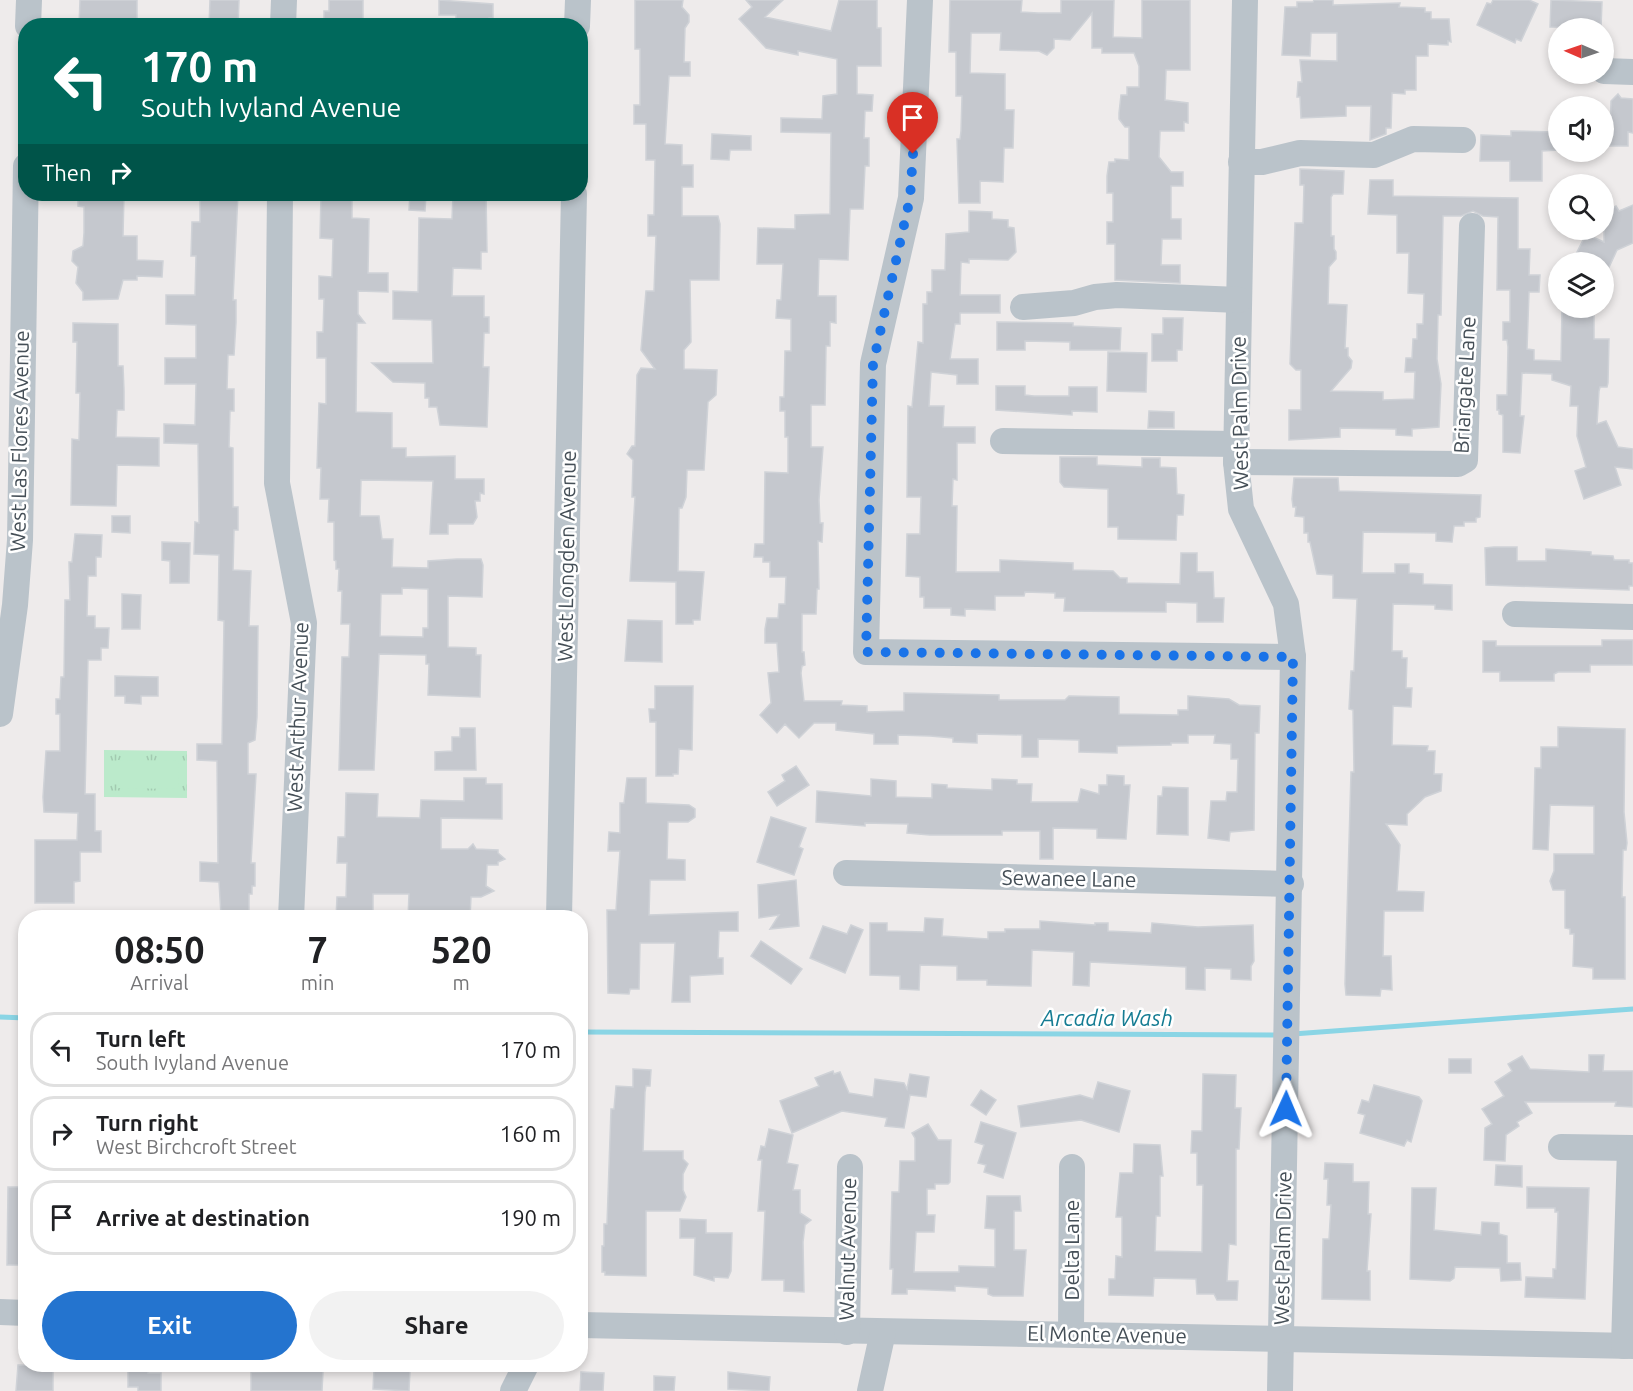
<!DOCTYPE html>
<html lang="en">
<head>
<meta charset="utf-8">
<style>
	body { margin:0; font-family:Ubuntu,sans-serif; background:#f2f2f2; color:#202124; height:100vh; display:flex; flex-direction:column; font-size:22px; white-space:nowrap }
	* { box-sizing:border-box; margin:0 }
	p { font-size:20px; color:#757577 }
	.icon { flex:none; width:33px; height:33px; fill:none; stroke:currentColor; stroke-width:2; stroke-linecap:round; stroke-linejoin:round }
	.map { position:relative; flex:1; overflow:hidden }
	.drawer { position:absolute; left:18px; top:910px; width:570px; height:462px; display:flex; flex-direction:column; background:#fff; border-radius:24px; box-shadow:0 3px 9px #0003 }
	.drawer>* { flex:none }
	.hud { position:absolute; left:18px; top:18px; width:570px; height:183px; border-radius:24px; box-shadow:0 3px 9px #0003; background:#00695c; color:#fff; overflow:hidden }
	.needle { width:39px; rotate:272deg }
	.tools { position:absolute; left:1548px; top:18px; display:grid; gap:12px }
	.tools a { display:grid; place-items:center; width:66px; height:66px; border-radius:50%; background:#fff; box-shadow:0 3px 9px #0003; font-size:30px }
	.pin { position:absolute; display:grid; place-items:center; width:51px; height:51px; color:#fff; margin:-62px -26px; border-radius:50% 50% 50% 0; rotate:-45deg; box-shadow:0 0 6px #0007 }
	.pin .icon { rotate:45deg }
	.me { position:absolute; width:66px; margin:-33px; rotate:1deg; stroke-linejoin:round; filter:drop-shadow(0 0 4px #0008) }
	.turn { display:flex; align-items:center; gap:21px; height:126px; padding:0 24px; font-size:27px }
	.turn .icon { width:78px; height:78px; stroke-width:2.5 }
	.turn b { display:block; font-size:42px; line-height:51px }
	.then { display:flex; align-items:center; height:57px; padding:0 24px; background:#0003; gap:12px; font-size:22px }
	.eta { display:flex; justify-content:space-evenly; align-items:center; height:102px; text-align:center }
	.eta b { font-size:36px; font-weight:700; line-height:42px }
	.primary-button { display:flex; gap:12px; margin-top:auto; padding:12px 24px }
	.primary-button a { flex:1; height:69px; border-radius:36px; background:#2474cf; color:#fff; font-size:24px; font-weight:700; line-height:69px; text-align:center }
	.primary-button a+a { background:#f2f2f2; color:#202124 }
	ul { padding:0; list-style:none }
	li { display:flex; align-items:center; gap:18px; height:75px; margin:0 12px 9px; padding:0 12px; border:3px solid #e0e0e0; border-radius:24px }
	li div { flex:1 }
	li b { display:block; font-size:22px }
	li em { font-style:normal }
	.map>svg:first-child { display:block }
	.park { fill:url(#park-tufts) }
	.garden { fill:#bbeacb }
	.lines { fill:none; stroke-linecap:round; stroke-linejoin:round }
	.stream { stroke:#8ad5e5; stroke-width:5 }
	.building { fill:#c5c8ce; stroke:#cfd2d7; stroke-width:1.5; fill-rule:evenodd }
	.minor { stroke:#bac3ca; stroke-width:26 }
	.route { stroke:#1a73e8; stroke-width:10; stroke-dasharray:0 18 }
	.labels { text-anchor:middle; stroke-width:5; stroke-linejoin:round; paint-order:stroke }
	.street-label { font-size:21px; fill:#454f57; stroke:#fff }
	.water-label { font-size:22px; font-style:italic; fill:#157c93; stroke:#fff }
</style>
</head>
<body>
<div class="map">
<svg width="1633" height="1391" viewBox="0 0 1633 1391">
	<defs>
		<pattern id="park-tufts" width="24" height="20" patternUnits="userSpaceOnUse" patternTransform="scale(1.5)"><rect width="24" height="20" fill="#bbeacb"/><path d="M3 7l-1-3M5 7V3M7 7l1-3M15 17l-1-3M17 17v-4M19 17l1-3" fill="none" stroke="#a2cab0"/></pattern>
	</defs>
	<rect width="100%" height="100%" fill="#eeebeb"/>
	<path class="park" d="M104 750 187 751V798L104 797Z"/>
	<path class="garden" d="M117 760 179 761 178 789 117 788Z"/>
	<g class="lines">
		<g class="stream">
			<path d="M0 1017 26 1018"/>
			<path d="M580 1032 1281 1035"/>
			<path d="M1293 1034 1633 1009"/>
		</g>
	</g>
	<g class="building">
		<path d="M80 0H137V26H79Z"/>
		<path d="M210 0H239L238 26H209Z"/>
		<path d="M329 0H363V26H324V11H329Z"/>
		<path d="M439 0 493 4V18H489V26H456V15H439Z"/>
		<path d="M635 0H683L682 7 689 15V22L685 28 684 62H690V76H669L665 144 682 145V165H693V187H682V216H718L720 224 719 280H690L691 342 684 350V369L717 370 716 395 708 402 704 470H687L686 497 682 508H679L678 571 704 572 700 620H693V624H676V582L630 581 635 497H632L633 460 627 454 632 446H635L637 375 641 368 655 369 641 350 646 291H654L656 236H648V215H654L655 160H646V124H634V105H640V49H635Z"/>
		<path d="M746 0H783L765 17 831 31 839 0H877V28H881V66H857V94L873 95 872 111H865L864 138H869V166H865L863 209H850L848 260 819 259 818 296H836V323L830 322V346H826L825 405H811V447H823L819 500 820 523H823L822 542 818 541 819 589H817L816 614H802V652H804L805 665 802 666 801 673 804 701H842L841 705 867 706V712L904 711V693L999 695V700H1065L1069 696 1119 697V714L1178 715V710H1188V696L1229 699 1239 705 1260 706 1259 733H1255L1254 830 1230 832 1229 841 1208 838 1211 801H1226L1227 792H1237L1238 759H1231V744L1214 743 1215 735H1188V743H1171V745L1117 746V753L1079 752V740L1038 739V757H1022V735L977 734V743L953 742V738L930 736 898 735V744H874V734L836 730V723H814L799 738 785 724 777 733 760 715 771 703 768 673 779 672 777 643H765V629L767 618H778L779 604H785L786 577H770V562H763V557H754L755 544H764L765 472 788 473V437H785V411H780V397H784L785 351H791V319L776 318 777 300H781L783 264H757L758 228 795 229V215L830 214 831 133 781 132V118L822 119 823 96 837 94V59L798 51V55L766 48 739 19 752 7Z"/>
		<path d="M950 0H1022L1021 12 1038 13H1061V0H1114L1113 37 1142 38V0H1190V70H1166L1165 100 1188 103V123L1184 122V131H1160L1159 157 1171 172H1183V186H1171V219H1181V239H1162L1161 265H1180V283L1115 280V244H1107V222H1113V193H1107V176L1109 162H1115V159L1129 160V127H1125L1119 119V113L1121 95H1127V87H1139V66L1134 53H1102V48H1092V13L1070 40 1054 39V48L1047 55 1039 51 1000 50 1001 33H971L970 73 1005 74V110H1014L1013 148H1004L1003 182 980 181V203H959L957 139H960L961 131 962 96H956V52H949Z"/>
		<path d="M1314 0H1333V5L1400 3 1399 7 1425 8V12H1431V19H1449L1451 42 1448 41V45L1428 44V56H1416V90H1405V94L1392 93 1391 128H1386V134L1370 140 1371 106H1346V116L1301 118 1300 97H1297L1298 82H1302L1300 60 1337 61V33H1311L1310 56 1282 55 1285 7H1297V2H1313Z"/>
		<path d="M1493 0H1529L1538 4 1521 41 1516 39 1515 43 1477 25 1487 3 1491 4Z"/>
		<path d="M1551 0 1602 2 1601 28 1550 27Z"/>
		<path d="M1618 94 1621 98 1633 99V133L1628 132V146H1610L1611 101Z"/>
		<path d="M1511 131 1558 132V150L1542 151V181H1510V161H1480L1481 135 1511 136Z"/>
		<path d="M712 134 751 136V150H730L729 160 711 159Z"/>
		<path d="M1300 169 1344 171 1343 194H1333L1331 197V236H1334V249L1336 252V259L1329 267 1328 304 1347 305 1345 348H1348V356L1352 361 1351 368 1331 391 1383 392V400L1414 399 1415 372H1405L1406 358H1412L1413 339H1417V324H1423L1424 294 1408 293 1409 253H1397V215L1368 214 1370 180H1393V196L1518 198V249H1530L1529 275H1540L1539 292H1529L1527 349 1534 350V360L1561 361 1562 308H1594V339H1609L1608 383 1607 387H1600L1599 391 1597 424 1606 421 1618 447 1633 449V469L1615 467 1621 485 1584 499 1575 471 1586 467 1577 436 1578 406H1570L1571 386 1552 380V374L1522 373 1520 416H1524L1520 453 1503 452V415L1499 414V410H1497V395H1507L1508 347 1507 340H1503V322H1510V290H1497L1498 217 1483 216 1473 211 1461 216H1443L1441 315H1438L1437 359 1441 384 1439 427 1412 429V436L1396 435V429L1340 428V437L1289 440V410H1301V370H1296L1290 364 1295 223H1303L1304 185H1300Z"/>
		<path d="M78 194H124L123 236H137V260L163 261 162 277 137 276V280H123L118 299 83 300V292L76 283 78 267 72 261 73 251 83 246 84 233V207L78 206Z"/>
		<path d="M200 194H238L233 300H236V322L234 355H228L227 389H234V411H230L229 447 233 448V507H238V530H234L233 570 251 571 249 626H258L257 717 255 740 248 743V774H256L251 863H255V886H252V894H249V915H221L219 882 200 881V862L218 863 217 761 197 760V744H222L224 621 218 620 219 555 194 554 195 522 199 523 198 444 164 443V424L195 425 196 384H165V358H196V325L166 324V295H195L196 256H191L192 222H200Z"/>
		<path d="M321 194H352V218L369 219 368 273H388V292L358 291V314L365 323H357L356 412 392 413V448H406V457L455 456V479H484V494L480 493V501H475L477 517 473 524H448V534H430L433 481 361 480 360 516H379L382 539H393L392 567 428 568V561L457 559H481L483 565 482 597 448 596V647L476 648V655H481L480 697 428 695 429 664H426V655L379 654 374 770H339L342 657H349L350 624H341L342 591H338L339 569H336V561L334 560V522H328L329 499H320L321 468H317L319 403 326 404V358H317V332H323L324 299H319V276L332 277 333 239 320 238ZM402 588 428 589V628H423V637L380 636 381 594H402Z"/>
		<path d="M410 194H426L425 211 409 210Z"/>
		<path d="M453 194H486L487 252H481V269L453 268 452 296H484V317H489V333H484L483 367H489L487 427 440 425 437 407H429V398H425V383L393 382 372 363H433L432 320 393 319V291L418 292 419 218 452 219Z"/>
		<path d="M1633 205V243L1617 250 1604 278V262H1572L1586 234 1604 242V212L1616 206 1619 211Z"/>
		<path d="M969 211 992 212V219L1008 220V227L1014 228 1016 252 1008 260 969 259V263L961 262 960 295H1000V313H960V324H955L950 359H978V384H957V375L931 372 929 406H944L943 427H975V443H957V480L953 479 952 506H957L956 572H1000V560L1073 563V570L1113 571 1120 578H1127V583L1180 584 1181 553H1197V572H1213L1214 598H1224L1223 622H1197V603L1166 602V612L1064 611 1065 598H1055V593L1025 592 1024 596H995V610L965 609V616L951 615V608H924V597H920V577L906 576 907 534H920L921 497H907L908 406 912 407 918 342 923 343V304H927V292H932V270H945L946 234 969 232Z"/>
		<path d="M1163 318H1183L1182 350H1177V361H1152V334H1163Z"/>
		<path d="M997 322 1073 323V326L1121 328 1120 350H1070V342L1025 341V350H997Z"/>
		<path d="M73 323 118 324V366H123L124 391V410H117L116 437 159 438V466L117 465 116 506 71 505 72 439 79 440 80 393H76L77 342H73Z"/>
		<path d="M1108 352 1147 353 1146 392 1107 391Z"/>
		<path d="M996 386H1025V395L1034 396H1069V387H1097V412L1072 411V415L996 410Z"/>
		<path d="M1149 411 1174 412V428H1148Z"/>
		<path d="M1060 457H1097V465L1142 467V458H1160V467L1176 468 1177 494 1184 495 1183 515H1177L1176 540 1118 539V527H1108V489L1064 487 1060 482Z"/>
		<path d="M1294 478H1338L1339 491 1481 495 1480 517 1476 518V522H1464V526H1454L1452 542 1436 541V533L1363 532 1362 573H1395V564H1409V573L1423 574V584L1452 585V610L1435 609V605L1393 604 1392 651H1402V658H1407L1406 688H1412L1411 707 1393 706 1392 745 1428 746 1427 751H1435L1434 774H1442L1441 791 1425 797 1407 814V825L1386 824 1400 845 1397 891 1424 892 1423 911H1384L1383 956H1391L1392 990 1381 989 1380 996 1346 995 1345 984 1351 772H1354L1353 710 1349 709 1351 671H1354L1357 599 1333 598V575L1317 574 1310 542H1308V533H1304V517L1295 516 1296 507H1293L1292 499Z"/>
		<path d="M112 516H130V533L112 532Z"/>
		<path d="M75 534 102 535 101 557H96V576H88L87 616H95V628H109L108 648H101V660H88L85 794H95V831H101V852H80V881L74 882V903H35V840H77L78 813 44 812 43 797 46 751H60V714H56V699H60L61 677H64L65 600H70L69 562H72Z"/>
		<path d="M162 542 190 543 189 583H170V561L162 560Z"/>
		<path d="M1494 547H1517V561H1546V549L1591 552V555L1613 556 1614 560H1629V563H1633V586H1629V590L1486 585 1485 548Z"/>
		<path d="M122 594 141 595 140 629H122Z"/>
		<path d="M628 620 662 621V662L625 661Z"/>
		<path d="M1602 640H1633V665H1590V672H1558L1554 674V681H1500V672H1483V641H1496V646H1602Z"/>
		<path d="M115 676 158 677V696H141V704L125 703V696H115Z"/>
		<path d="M655 686H693L692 750 679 749 678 774H673V776H656V722H650L649 709H655Z"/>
		<path d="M1558 727 1625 729 1624 812 1627 843 1626 850H1623L1622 897H1625V979H1593V968L1573 966 1574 934H1570V929L1565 928V890H1553L1550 881 1554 871V854H1594V806L1550 805 1548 850 1533 849 1535 768H1541V747H1558Z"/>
		<path d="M460 728H475L476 770H435V752L452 751V737H460Z"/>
		<path d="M796 766 809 785 777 806 768 792 785 781 782 775Z"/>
		<path d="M1107 775 1124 776V785H1130L1126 839 1097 838V829L1053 828V859H1040V831H1002V835H930L907 833 908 824 865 823V826L816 822 817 791 871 796V779L896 781V797L932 798V784L947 785V788L992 790V779L1017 780V784H1032L1031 802H1078L1081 789 1099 794V785H1107Z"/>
		<path d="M464 778H486V784H502V819L441 818V849H468L473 844 476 849 498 850V853L505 859 498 862V865H487L486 886 494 891 481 897H471L470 918H408L409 894H373V918H336L337 897H346L347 863H337L338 837H345L346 793 378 794 377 817 420 818 421 800 464 801Z"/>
		<path d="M627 778H646V803L689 805 695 809V817L688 822H668L667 859 685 860V880H650L649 915 738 912V931H719L718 958H723V974L690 976V1002H672L675 943H640L639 989H630L629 994 608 993 607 910H616L620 851H608L609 832 620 833V803H624Z"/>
		<path d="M1163 787 1188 788V835L1157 834 1158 796H1162Z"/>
		<path d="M771 817 806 828 799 847 803 849 794 875 757 862Z"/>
		<path d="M796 880 799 926 770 929 779 915 759 918 758 885Z"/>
		<path d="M925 918 943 919 942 936 988 939V932H1005V929H1040V921L1095 925V923H1108V931L1151 933 1152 923 1198 927 1253 925 1254 961 1251 966V980L1231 979V969L1205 968V990L1186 989V967L1090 962 1089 986 1073 985 1074 952 1032 950 1031 986 987 985V980H957V966L920 965 919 990 900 989V976L870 975V923H887V931L924 932Z"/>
		<path d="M851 925 863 930 845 973 810 958 823 926 847 934Z"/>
		<path d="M761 941 802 969 791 984 751 956Z"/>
		<path d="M1589 1055H1604L1603 1071H1633V1107L1615 1106 1616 1102H1525L1532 1113 1517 1122 1519 1126 1506 1135 1505 1161 1484 1160 1485 1128 1492 1124 1482 1109 1504 1096 1495 1082 1512 1071 1508 1064 1522 1056 1530 1069 1589 1072Z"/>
		<rect x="1449" y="1059" width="22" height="14"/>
		<path d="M633 1069 651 1070 650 1086H646L645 1092 643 1151H683V1159L688 1164 683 1174V1190L686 1197 680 1211H646V1276L605 1275V1272H602V1246H604V1224H607L611 1109H614L616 1086 633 1087Z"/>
		<path d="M833 1071 834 1074 840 1072 849 1093 873 1097 875 1079 904 1083 907 1089 910 1074 929 1077 926 1097 910 1095 904 1128 885 1126 887 1118 842 1111 792 1133 780 1101 819 1086 815 1078Z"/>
		<path d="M1203 1074 1236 1075 1235 1108H1241L1239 1149H1236V1245L1229 1244 1227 1281H1238L1237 1300H1217L1214 1294H1197L1196 1279 1154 1278 1153 1296 1109 1295V1279H1115L1116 1256 1122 1257V1217H1116L1120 1173H1133L1134 1144 1160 1145 1163 1176H1160V1216H1156L1155 1251 1202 1252 1203 1185H1197V1153H1191L1192 1131H1202Z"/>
		<path d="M1098 1082 1130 1091 1119 1132 1081 1120 1021 1127 1018 1106 1080 1095 1093 1099Z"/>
		<path d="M1374 1085 1419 1097 1422 1101 1411 1142 1407 1140 1404 1146 1360 1133 1365 1115 1358 1113 1362 1100 1369 1102Z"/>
		<path d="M981 1090 996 1100 986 1115 971 1105Z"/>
		<path d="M981 1122 1016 1133 1003 1178 984 1172 986 1165 978 1163 984 1145 975 1142Z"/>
		<path d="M928 1124 938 1140H951L950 1182 948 1184H935V1189H927V1215H935L934 1232H916L914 1272H959V1266L995 1267V1229L985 1228 987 1196H1020L1021 1211H1014V1250H1026L1023 1296H993L988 1294V1288L955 1286V1291L907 1289V1294H892L893 1269H890L892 1192H899L900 1161H915V1138L912 1133Z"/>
		<path d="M769 1129 793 1135 787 1163 798 1165 793 1190H800V1213L811 1220 805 1225 803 1242 804 1292 784 1291V1280H762L765 1211H758L762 1160H758L761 1146 765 1147Z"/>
		<path d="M1325 1163 1353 1164V1182H1369L1368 1214H1371L1367 1271H1370V1300L1322 1299 1323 1239H1329L1331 1205H1327L1328 1179H1324Z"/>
		<path d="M1496 1165 1522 1166V1187L1495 1185Z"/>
		<path d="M8 1187H26V1265H7Z"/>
		<path d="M1527 1187 1589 1188 1585 1299 1525 1297 1526 1277 1553 1278V1269H1556L1558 1212H1555V1208H1527Z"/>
		<path d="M1412 1188H1436L1434 1230 1481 1235 1482 1222 1499 1223V1234L1507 1236V1263H1520L1521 1280 1501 1281 1500 1268 1455 1267 1454 1278 1450 1281 1410 1279Z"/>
		<path d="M680 1219 706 1220V1233H732L731 1271 728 1278 714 1277V1281L694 1275 695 1238H680Z"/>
		<path d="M18 1365 53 1366V1391H16Z"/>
		<path d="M128 1365H149L148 1373H161V1391H138V1387H128Z"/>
		<path d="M374 1369 410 1370 409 1391 373 1389Z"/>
		<path d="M298 1371H323L322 1391H251V1372Z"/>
		<path d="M581 1372 604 1373 603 1391H580Z"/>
		<path d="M728 1372 770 1377 769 1391 728 1389Z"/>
		<path d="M654 1376 675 1377 674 1391H654Z"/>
	</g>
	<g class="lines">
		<g class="minor">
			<path d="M920 0 911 198 873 364 866 652 1293 657"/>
			<path d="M1245 0 1236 462 1241 509 1286 604 1293 657 1280 1391"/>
			<path d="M28 26 29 0"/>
			<path d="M283 26 284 0"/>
			<path d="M577 26 578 0"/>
			<path d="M1604 71 1633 72"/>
			<path d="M1241 162H1262L1300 153 1374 155 1413 139 1463 140"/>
			<path d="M280 194 277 483 304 623 291 918"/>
			<path d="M1023 307 1074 303 1095 297 1117 295 1239 300"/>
			<path d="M1003 441 1236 444"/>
			<path d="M1236 462 1458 464 1465 460 1472 226"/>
			<path d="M1515 614 1633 617"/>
			<path d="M0 714 15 605 20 540 26 166"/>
			<path d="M846 873 1291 884"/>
			<path d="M559 918 574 194"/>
			<path d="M1561 1147 1633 1148"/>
			<path d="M0 1312 26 1313"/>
			<path d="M580 1325 1633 1346"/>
			<path d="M847 1332 850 1167"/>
			<path d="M1071 1334 1072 1167"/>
			<path d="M1624 1346 1630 1148"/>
			<path d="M513 1391 526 1365"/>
			<path d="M870 1391 883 1332"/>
		</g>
	</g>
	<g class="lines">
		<path class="route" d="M913 154 910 198 873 364 866 652 1293 657 1286 1109"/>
	</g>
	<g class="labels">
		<g class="street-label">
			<text transform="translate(1465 385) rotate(-87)" y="7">Briargate Lane</text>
			<text transform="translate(1240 413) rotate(-91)" y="7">West Palm Drive</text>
			<text transform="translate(20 441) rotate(-89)" y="7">West Las Flores Avenue</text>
			<text transform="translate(567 556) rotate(-89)" y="7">West Longden Avenue</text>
			<text transform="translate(298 717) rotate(-88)" y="7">West Arthur Avenue</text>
			<text transform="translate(1069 879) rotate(1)" y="7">Sewanee Lane</text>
			<text transform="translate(1283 1248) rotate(-89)" y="7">West Palm Drive</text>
			<text transform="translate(848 1249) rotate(-89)" y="7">Walnut Avenue</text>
			<text transform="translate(1072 1250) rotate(-90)" y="7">Delta Lane</text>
			<text transform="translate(1107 1335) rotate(1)" y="7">El Monte Avenue</text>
		</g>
		<g class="water-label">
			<text x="1107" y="1026">Arcadia Wash</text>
		</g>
	</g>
</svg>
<div class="tools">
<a><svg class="needle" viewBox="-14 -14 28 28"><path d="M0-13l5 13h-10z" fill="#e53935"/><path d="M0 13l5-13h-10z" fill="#757577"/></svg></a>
<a><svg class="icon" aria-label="sound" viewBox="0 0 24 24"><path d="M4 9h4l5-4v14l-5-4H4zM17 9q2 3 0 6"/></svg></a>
<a><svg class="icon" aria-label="search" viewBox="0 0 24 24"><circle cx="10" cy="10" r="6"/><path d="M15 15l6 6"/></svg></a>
<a><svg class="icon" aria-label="layers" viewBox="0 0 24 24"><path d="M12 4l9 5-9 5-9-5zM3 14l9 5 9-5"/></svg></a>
</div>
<div class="pin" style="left:913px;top:154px;background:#d93025"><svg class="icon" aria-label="arrive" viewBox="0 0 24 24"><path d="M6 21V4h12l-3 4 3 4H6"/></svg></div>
<svg class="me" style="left:1286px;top:1109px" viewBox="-20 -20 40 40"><path d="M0-17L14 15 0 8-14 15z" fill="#1a73e8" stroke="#fff" stroke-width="4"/></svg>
<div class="hud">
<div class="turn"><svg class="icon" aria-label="left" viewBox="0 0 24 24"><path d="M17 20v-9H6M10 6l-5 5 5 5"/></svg><div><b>170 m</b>South Ivyland Avenue</div></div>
<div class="then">Then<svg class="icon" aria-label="right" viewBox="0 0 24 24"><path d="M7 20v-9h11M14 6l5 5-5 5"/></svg></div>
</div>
<section class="drawer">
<div class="eta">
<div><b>08:50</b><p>Arrival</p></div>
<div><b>7</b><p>min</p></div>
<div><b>520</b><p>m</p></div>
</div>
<ul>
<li><svg class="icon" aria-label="left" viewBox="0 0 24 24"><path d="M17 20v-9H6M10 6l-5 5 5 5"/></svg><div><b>Turn left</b><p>South Ivyland Avenue</p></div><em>170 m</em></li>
<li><svg class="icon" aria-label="right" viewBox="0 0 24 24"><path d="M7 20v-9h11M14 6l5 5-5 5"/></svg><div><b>Turn right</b><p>West Birchcroft Street</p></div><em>160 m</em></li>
<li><svg class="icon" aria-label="arrive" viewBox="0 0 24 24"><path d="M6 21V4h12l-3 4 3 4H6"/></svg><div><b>Arrive at destination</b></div><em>190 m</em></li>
</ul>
<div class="primary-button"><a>Exit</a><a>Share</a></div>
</section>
</div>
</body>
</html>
